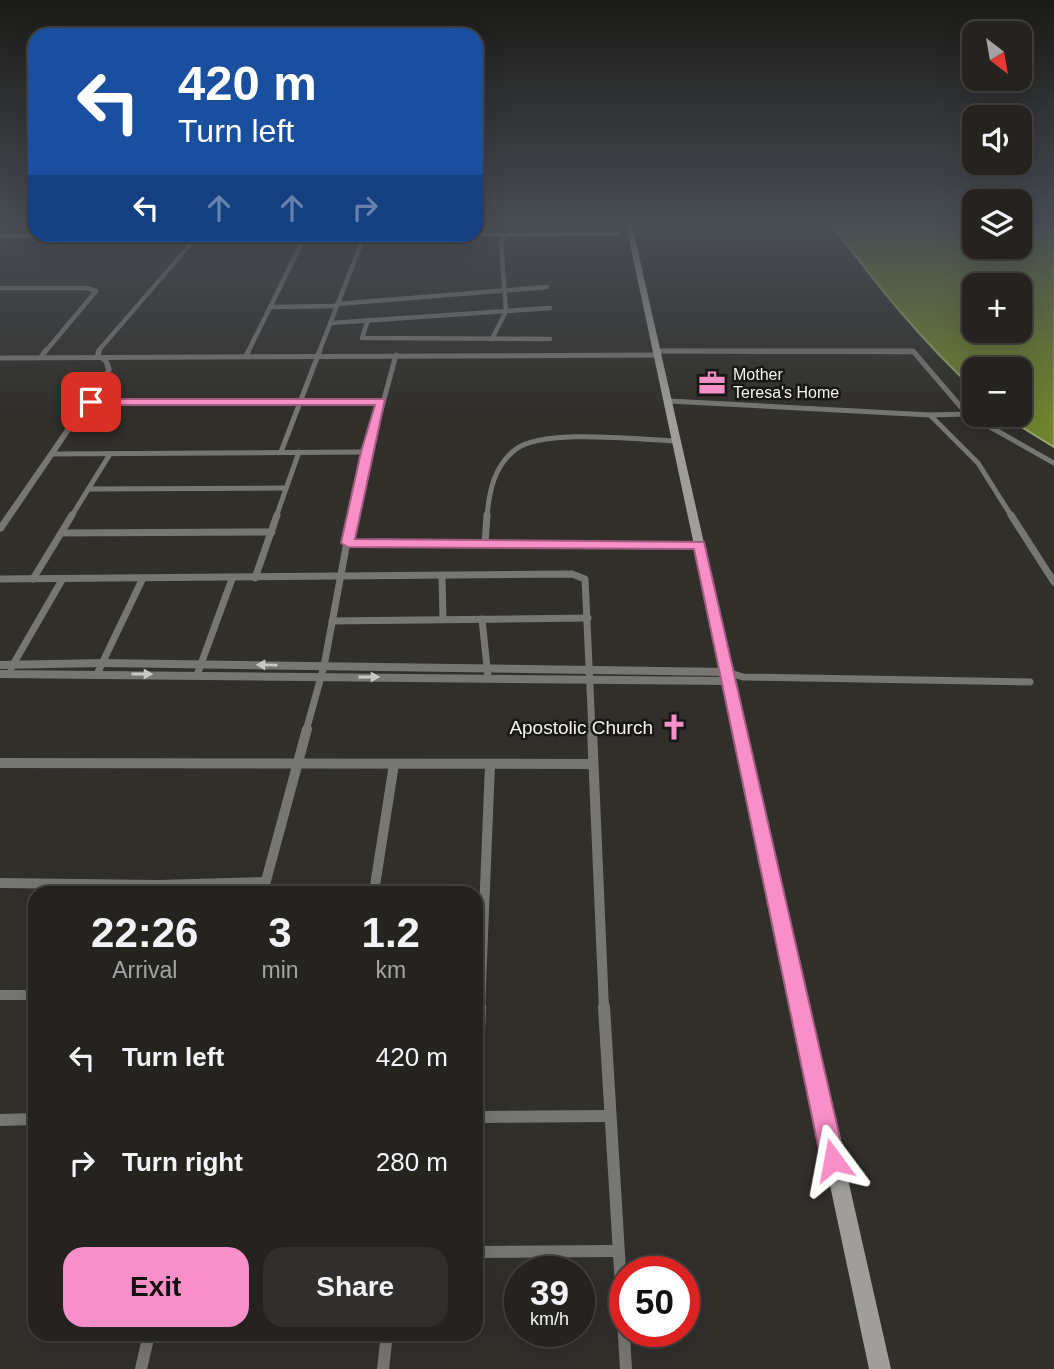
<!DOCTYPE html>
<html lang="en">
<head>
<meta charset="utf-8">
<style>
	body { margin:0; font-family:Arial,sans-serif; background:#312f2d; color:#f1f3f6; height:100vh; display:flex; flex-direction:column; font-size:26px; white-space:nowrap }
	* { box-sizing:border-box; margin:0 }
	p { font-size:23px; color:#a3a4a5 }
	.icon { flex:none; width:38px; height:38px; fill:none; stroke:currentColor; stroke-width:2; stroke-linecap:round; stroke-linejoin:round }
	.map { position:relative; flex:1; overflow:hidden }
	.drawer { position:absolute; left:28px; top:886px; width:455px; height:455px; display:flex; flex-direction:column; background:#252320; border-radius:21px; box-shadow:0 7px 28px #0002,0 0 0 2px #42403e }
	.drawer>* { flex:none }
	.top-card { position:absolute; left:28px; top:28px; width:455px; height:214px; border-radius:21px; box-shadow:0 7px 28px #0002,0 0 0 2px #42403e; background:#1a4fa0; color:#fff; overflow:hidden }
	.needle { width:46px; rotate:149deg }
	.tools { position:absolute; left:962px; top:21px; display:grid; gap:14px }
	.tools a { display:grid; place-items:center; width:70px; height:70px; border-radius:14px; background:#252320; box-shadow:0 7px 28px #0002,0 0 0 2px #42403e; font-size:35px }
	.speed { position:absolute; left:504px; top:1256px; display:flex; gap:14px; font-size:35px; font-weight:700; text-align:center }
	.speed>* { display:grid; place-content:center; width:91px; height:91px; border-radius:50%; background:#252320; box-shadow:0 7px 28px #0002,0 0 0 2px #42403e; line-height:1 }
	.speed small { font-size:18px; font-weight:400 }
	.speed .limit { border:10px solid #d22; background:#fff; color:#111 }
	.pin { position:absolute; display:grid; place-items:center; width:60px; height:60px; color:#fff; margin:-30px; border-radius:14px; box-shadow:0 4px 10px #0006 }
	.me { position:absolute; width:77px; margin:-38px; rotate:347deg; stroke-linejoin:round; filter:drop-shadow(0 0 5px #0008) }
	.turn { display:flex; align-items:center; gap:24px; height:147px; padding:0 35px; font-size:32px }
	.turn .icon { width:91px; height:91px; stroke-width:2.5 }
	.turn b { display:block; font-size:49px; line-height:60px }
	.lanes { display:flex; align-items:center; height:66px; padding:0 35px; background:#0003; justify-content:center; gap:35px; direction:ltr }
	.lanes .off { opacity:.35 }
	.eta { display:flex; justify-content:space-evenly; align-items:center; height:119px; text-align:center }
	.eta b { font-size:42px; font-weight:600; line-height:49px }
	.primary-button { display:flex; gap:14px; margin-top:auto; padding:14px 35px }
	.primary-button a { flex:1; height:80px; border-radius:21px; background:#f98fc8; color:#111; font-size:28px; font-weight:600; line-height:80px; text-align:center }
	.primary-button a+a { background:#312f2d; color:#f1f3f6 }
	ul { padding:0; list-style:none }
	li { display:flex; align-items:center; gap:21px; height:105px; padding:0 35px }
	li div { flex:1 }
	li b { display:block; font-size:26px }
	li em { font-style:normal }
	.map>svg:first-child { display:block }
	.water { fill:#70842d; stroke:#98a568; stroke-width:2; fill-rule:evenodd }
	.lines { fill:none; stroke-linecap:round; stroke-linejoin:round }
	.minor-far4 { stroke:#767674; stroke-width:4.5 }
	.minor-far3 { stroke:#767674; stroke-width:5 }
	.minor-far2 { stroke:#767674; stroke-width:7 }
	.minor-far1 { stroke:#767674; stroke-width:10 }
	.minor { stroke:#767674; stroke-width:12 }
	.tertiary { fill:#767674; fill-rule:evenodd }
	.secondary { fill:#9f9e9a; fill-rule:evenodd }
	.oneway { fill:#c8c7c5 }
	.route { fill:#f98fc8; stroke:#a25d82; stroke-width:2 }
	.labels { text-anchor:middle; stroke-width:5; stroke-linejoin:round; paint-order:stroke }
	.far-poi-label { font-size:16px; fill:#f4f3f0; stroke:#181715; text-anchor:start }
	.poi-label { font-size:19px; fill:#f4f3f0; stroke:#181715; text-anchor:end }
</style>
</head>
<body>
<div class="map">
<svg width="1054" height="1369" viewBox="0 0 1054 1369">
	<rect width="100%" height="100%" fill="#312f2a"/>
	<path class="water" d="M832 225H975V247H1020V225H1054V447L1002 415H1020V369H975V390C920 339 876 284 832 225ZM975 285H1020V331H975Z"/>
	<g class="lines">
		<g class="minor-far4">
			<path d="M0 228 4 225"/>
			<path d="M0 288H87L96 291 45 352"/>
			<path d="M337 304 547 287"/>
			<path d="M270 307 336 306"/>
			<path d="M368 320 362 338 550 339"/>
			<path d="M331 323 550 308"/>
			<path d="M492 339 506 311 501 243 507 233"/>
			<path d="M657 351 914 352"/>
			<path d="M248 352 306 234"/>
			<path d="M319 352 365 234"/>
		</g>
		<g class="minor-far3">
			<path d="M657 351H913L967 414 1054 463"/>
			<path d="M246 356 249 350"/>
			<path d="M41 357 46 350"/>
			<path d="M0 358 658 355"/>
			<path d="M669 401 930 415 967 414"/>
			<path d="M91 402 381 401"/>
			<path d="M930 415 978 463 1012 517"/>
			<path d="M281 452 320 350"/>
			<path d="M52 454 366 452"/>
			<path d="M88 489 286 488"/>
			<path d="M71 517 110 454"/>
			<path d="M276 517 299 452"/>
			<path d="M352 517 396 355"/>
			<path d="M487 517C489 491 494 466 516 449 546 428 640 440 678 441"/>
		</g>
		<g class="minor-far2">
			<path d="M1011 515 1054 582"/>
			<path d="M62 533 272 532"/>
			<path d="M348 543 700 545"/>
			<path d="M485 544 487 515"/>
			<path d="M442 577 443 619"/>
			<path d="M255 578 277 515"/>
			<path d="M0 579 572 574 585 579 592 731"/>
			<path d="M33 579 72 515"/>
			<path d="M482 619 488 677"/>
			<path d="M332 621 588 618"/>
			<path d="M11 668 62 580"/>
			<path d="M727 672 743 677 1030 682"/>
			<path d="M97 674 142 580"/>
			<path d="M197 675 232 579"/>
			<path d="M306 731 324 666 352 515"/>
		</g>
		<g class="minor-far1">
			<path d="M592 729 604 1009"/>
			<path d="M0 763 592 764"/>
			<path d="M0 883 158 885 265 882"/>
			<path d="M263 892 307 729"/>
			<path d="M374 892 394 764"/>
			<path d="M0 995H35"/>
			<path d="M480 1009 490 765"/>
		</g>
		<g class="minor">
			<path d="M604 1007 626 1369"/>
			<path d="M476 1107 480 1007"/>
			<path d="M476 1117 609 1116"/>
			<path d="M0 1120 35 1119"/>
			<path d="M476 1252 616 1251"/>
			<path d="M141 1369 149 1334"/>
			<path d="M383 1369 387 1334"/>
		</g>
		<g class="tertiary">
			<path d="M197 234H202L102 350 101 355 109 361 112 370 3 531 0 532V523L106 370 104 363 95 356 96 350Z"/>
			<path d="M103 659 727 668 732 672 727 676 103 667 0 669V661Z"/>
			<path d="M0 670 729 677 733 678 734 681 733 684 729 685 0 678Z"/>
		</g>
		<g class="secondary">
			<path d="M626 225H632L891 1369H869Z"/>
			<path d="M476 233 619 232 622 234 619 236 0 238V234H476Z"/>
		</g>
	</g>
	<defs><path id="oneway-solid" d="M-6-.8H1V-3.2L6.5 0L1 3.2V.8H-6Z" transform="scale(1.75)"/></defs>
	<g class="oneway">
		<use href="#oneway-solid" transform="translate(267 665) rotate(-179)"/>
		<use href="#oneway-solid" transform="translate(142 674)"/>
		<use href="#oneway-solid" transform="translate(369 677)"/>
	</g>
	<linearGradient id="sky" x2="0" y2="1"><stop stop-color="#1b1a17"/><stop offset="0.54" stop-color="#484d55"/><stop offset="1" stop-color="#484d55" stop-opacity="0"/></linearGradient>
	<rect width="1054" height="416" fill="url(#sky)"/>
	<path class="route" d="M87 399H385L355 539 704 542 845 1160 842 1169 833 1172 825 1169 821 1160 694 549 348 547 341 543 361 452 375 405H91L85 402Z"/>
	<defs>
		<g id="office-bare" transform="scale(2.1)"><path d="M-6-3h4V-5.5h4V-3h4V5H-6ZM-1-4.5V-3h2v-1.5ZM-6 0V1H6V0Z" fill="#f98fc8" stroke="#181715" stroke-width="2.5" paint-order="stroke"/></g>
		<g id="church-bare" transform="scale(2.1)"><path d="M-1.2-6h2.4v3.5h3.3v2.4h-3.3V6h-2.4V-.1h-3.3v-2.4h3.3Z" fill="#f98fc8" stroke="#181715" stroke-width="2.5" paint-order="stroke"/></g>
	</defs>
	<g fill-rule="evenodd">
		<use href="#office-bare" x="712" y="383"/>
		<use href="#church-bare" x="674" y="727"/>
	</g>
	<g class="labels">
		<g class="far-poi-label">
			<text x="733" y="380">Mother<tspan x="733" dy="18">Teresa's Home</tspan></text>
		</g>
		<g class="poi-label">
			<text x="653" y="734">Apostolic Church</text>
		</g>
	</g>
</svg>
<div class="tools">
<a><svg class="needle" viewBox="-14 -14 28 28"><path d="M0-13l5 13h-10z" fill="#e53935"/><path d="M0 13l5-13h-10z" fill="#a3a4a5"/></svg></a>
<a><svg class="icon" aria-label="sound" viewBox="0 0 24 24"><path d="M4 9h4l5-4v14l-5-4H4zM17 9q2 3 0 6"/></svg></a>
<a><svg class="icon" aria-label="layers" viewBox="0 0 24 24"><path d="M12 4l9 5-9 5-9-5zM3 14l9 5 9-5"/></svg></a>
<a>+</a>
<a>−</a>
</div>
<div class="speed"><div>39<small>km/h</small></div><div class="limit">50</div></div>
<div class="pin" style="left:91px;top:402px;background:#d93025"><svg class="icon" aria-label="arrive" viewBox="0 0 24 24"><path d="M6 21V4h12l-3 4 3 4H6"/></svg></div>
<svg class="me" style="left:833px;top:1160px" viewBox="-20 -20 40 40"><path d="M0-17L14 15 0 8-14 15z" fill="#f98fc8" stroke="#fff" stroke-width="4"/></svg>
<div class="top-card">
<div class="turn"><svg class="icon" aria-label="left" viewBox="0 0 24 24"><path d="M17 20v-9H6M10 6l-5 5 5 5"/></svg><div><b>420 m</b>Turn left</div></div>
<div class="lanes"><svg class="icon" aria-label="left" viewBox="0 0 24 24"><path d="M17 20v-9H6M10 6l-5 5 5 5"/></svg><svg class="icon off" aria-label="ahead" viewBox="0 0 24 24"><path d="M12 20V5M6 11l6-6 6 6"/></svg><svg class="icon off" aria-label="ahead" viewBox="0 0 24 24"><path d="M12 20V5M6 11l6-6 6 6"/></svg><svg class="icon off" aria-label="right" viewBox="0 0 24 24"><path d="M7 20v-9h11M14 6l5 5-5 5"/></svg></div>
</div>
<section class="drawer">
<div class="eta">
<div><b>22:26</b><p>Arrival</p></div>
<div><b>3</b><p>min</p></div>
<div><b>1.2</b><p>km</p></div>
</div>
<ul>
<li><svg class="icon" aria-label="left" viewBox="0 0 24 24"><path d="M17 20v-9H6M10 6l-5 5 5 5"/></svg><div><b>Turn left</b></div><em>420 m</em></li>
<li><svg class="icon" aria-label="right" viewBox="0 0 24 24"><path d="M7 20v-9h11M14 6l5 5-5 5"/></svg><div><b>Turn right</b></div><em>280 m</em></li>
</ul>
<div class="primary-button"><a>Exit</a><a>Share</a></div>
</section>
</div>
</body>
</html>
